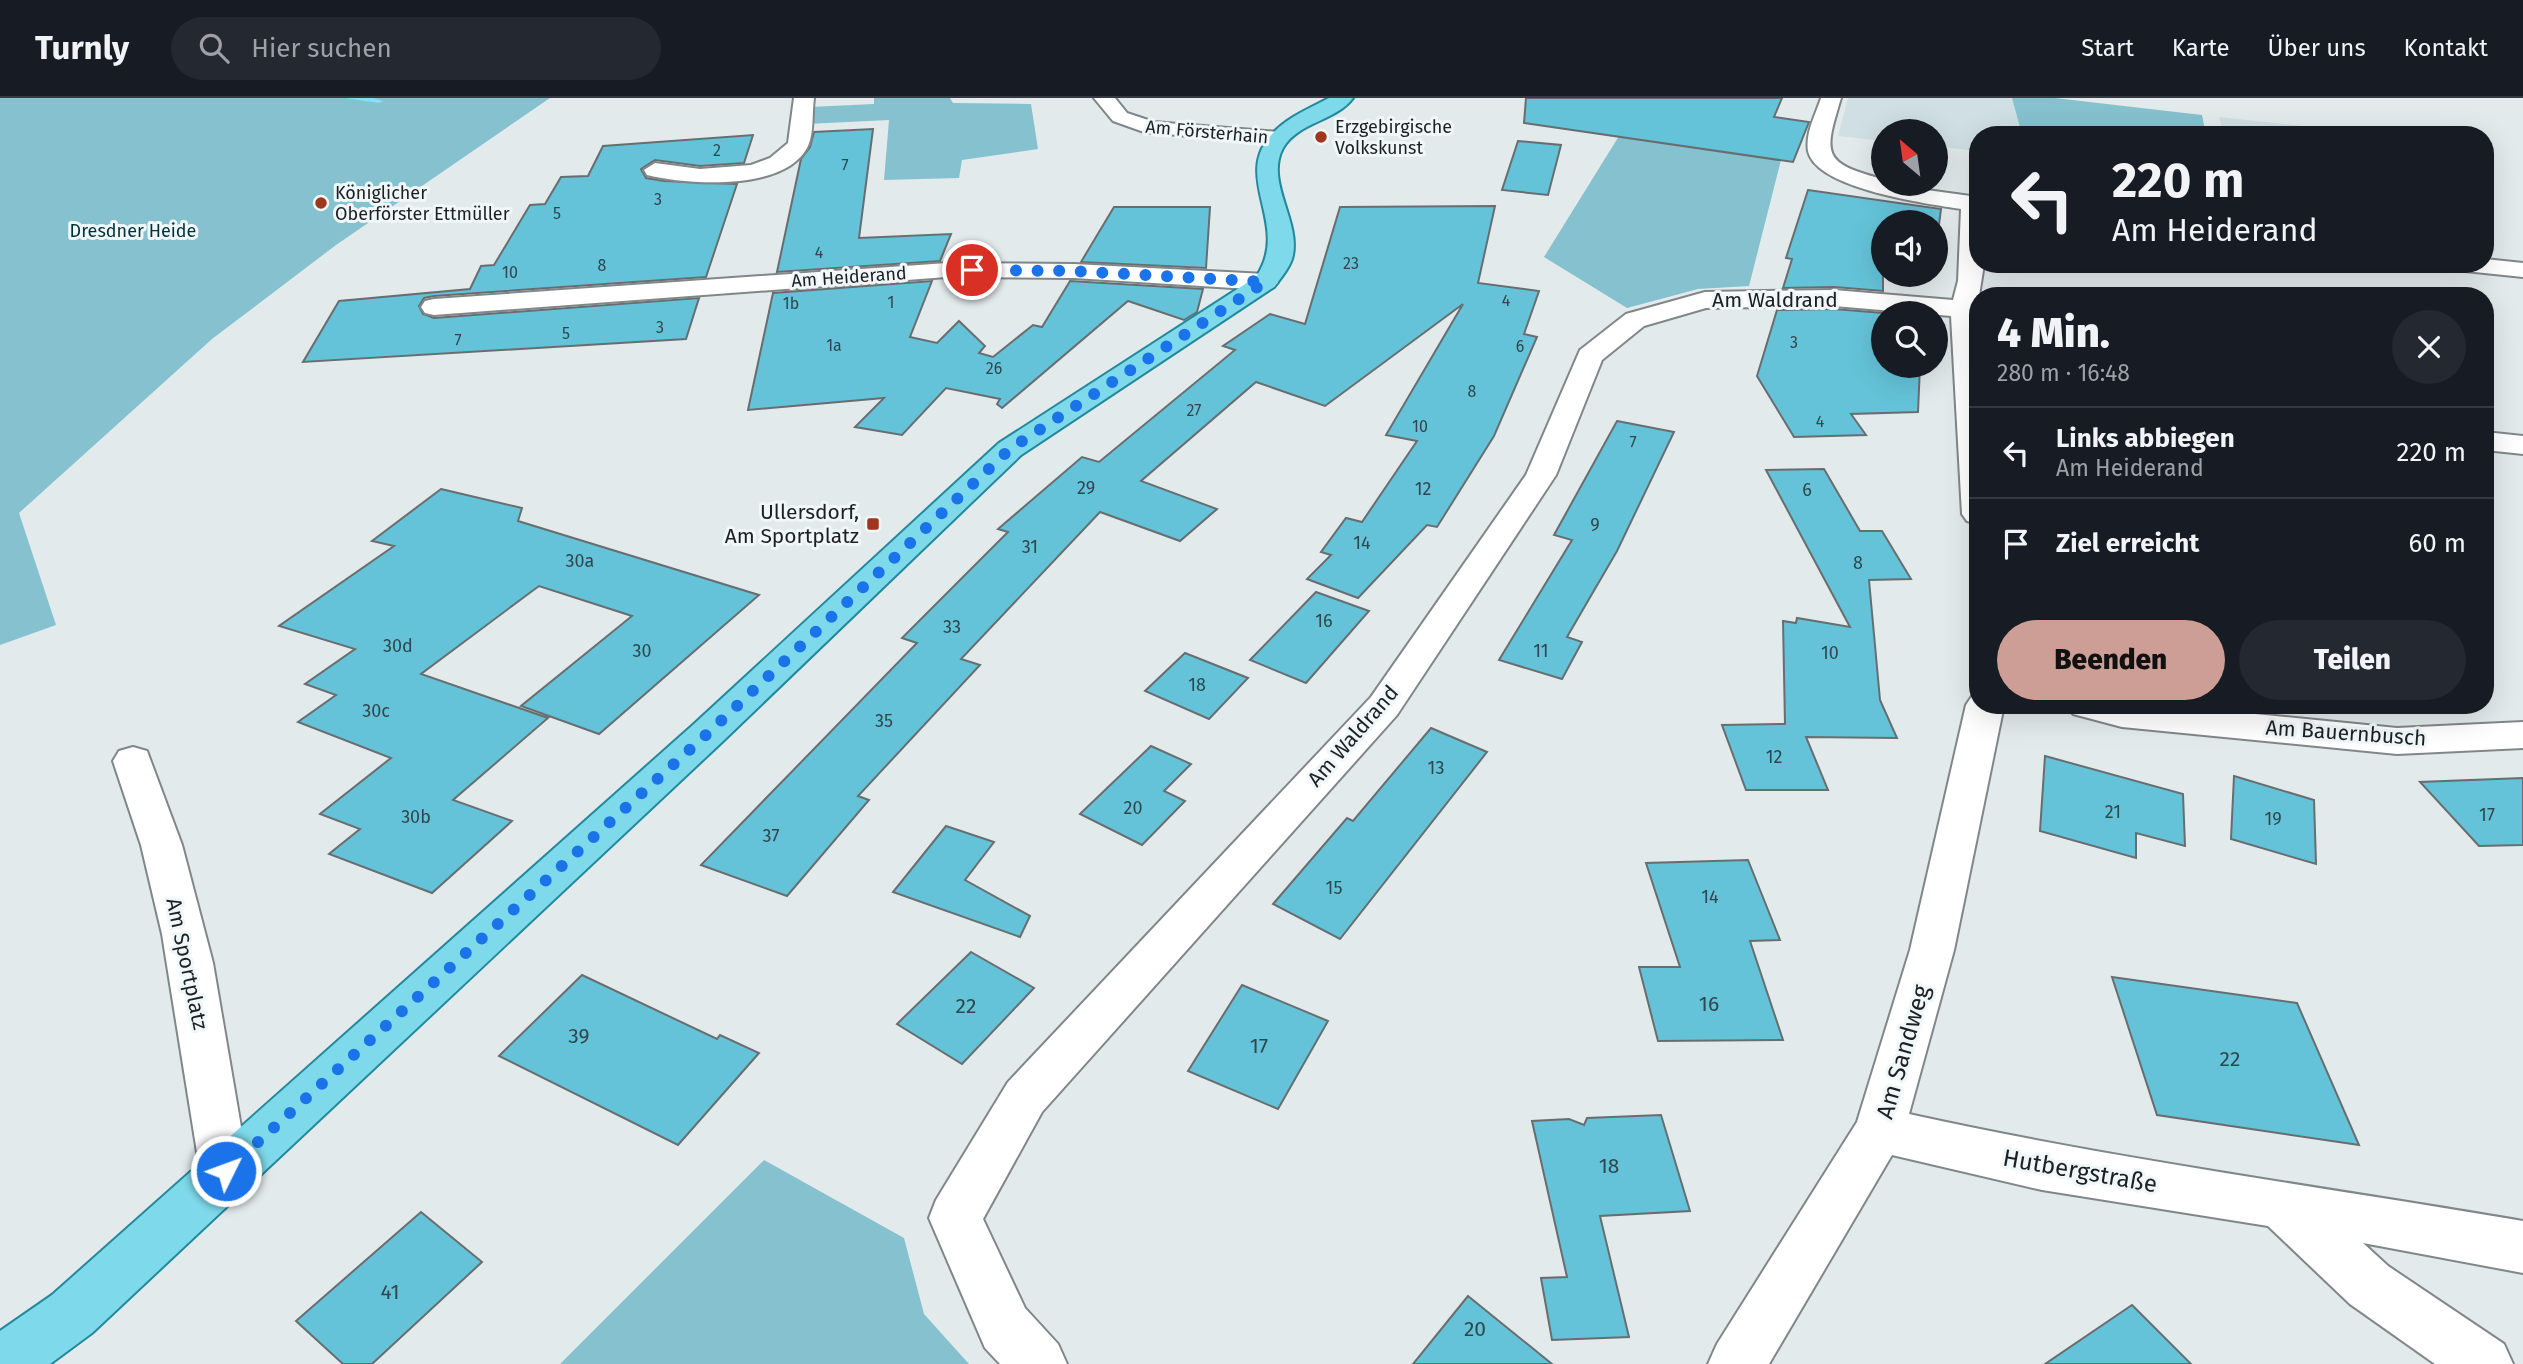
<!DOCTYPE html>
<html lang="de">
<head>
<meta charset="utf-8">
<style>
	body { margin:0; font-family:"Fira Sans",sans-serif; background:#242831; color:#f1f3f6; height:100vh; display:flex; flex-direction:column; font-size:26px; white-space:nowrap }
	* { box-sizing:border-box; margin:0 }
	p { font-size:23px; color:#9ea1a6 }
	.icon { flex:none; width:38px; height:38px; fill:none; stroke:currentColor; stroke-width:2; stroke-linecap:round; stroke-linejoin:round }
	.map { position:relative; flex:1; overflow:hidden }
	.drawer { position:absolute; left:1969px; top:189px; width:525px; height:427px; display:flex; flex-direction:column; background:#171b24; border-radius:28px; box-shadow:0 7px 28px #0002 }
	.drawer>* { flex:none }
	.top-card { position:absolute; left:1969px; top:28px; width:525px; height:147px; border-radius:28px; box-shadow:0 7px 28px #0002; background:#171b24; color:#f1f3f6; overflow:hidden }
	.needle { width:46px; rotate:331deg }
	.buttons { position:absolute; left:1871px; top:21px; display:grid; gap:14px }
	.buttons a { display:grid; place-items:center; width:77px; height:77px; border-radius:50%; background:#171b24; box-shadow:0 7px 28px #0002; font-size:35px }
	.pin { position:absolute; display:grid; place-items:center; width:60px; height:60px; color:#fff; margin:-30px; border:4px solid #fff; border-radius:50%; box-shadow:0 2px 7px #0007 }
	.me { position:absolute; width:77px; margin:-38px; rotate:48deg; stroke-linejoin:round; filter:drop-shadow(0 0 5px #0008) }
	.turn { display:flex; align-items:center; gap:24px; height:147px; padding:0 28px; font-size:32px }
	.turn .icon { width:91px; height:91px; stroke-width:2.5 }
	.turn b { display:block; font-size:49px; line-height:60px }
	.round { display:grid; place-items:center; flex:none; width:74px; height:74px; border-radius:37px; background:#242831 }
	.headline { display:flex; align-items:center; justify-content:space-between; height:119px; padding:0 28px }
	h1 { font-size:42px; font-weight:800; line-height:52px }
	.cta { display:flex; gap:14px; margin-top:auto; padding:14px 28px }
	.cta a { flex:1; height:80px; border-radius:42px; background:#cc9e95; color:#111; font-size:28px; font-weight:800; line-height:80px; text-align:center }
	.cta a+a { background:#242831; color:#f1f3f6 }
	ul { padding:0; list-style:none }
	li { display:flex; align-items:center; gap:21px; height:91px; padding:0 28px; border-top:2px solid #363941 }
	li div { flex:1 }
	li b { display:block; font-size:26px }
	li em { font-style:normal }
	header { display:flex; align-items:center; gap:42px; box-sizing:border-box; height:98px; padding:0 35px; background:#171b24; border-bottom:2px solid #363941 }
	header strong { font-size:33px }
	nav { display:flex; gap:38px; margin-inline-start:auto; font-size:24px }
	.search { width:490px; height:63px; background:#242831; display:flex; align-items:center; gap:18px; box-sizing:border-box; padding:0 24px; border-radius:38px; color:#9ea1a6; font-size:26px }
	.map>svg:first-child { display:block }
	.built { fill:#cfdfe3 }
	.green { fill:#86c1d0 }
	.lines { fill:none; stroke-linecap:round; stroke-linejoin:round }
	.stream { fill:#82e0f7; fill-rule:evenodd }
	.building { fill:#64c3d9; stroke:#686e70; stroke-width:2 }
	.minor-casing { stroke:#818789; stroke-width:4 }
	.major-casing { stroke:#24889c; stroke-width:4 }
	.minor { fill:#fff; fill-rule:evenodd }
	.major { fill:#7edaeb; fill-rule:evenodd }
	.route { stroke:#1a73e8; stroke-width:12; stroke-dasharray:0 21.6 }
	.poi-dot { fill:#9f361e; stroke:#f0f7f9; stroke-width:2.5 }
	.labels { text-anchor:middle; stroke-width:6; stroke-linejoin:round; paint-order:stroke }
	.far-number-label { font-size:16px; fill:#2f484e }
	.far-poi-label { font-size:18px; fill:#1d1f20; stroke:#f0f7f9; text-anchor:start }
	.far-street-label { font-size:18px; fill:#1d1f20; stroke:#f0f7f9 }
	.far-park-label { font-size:18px; fill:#003039; stroke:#f0f7f9 }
	.number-label { font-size:18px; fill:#2f484e }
	.street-label { font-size:21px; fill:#1d1f20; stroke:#f0f7f9 }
	.poi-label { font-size:21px; fill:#1d1f20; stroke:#f0f7f9; text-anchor:end }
	.near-number-label { font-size:21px; fill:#2f484e }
	.near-street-label { font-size:24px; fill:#1d1f20; stroke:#f0f7f9 }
</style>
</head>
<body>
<header>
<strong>Turnly</strong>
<div class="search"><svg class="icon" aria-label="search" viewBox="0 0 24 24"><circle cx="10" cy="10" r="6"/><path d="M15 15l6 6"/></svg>Hier suchen</div>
<nav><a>Start</a><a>Karte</a><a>Über uns</a><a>Kontakt</a></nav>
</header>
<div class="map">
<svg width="2523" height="1266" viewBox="0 0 2523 1266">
	<rect width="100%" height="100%" fill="#e3eaeb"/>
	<g class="built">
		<path d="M1848 0H2012L2022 37H1978L1977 53 1936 48V33H1883V43L1838 38Z"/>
		<path d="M2219 19 2320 30 2369 37H2224Z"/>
	</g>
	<g class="green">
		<path d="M0 0H550L336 147 212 241 19 415 56 527 0 547Z"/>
		<path d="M874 0H950L953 5 1031 6 1038 51 962 62 959 80 884 82 889 22 807 26 810 9 874 6Z"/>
		<path d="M2012 0H2055L2202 17 2206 37H2022Z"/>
		<path d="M1619 38 1781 62 1749 188 1698 191 1627 210 1544 159Z"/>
		<path d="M764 1062 904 1140 924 1216 969 1266H560Z"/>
	</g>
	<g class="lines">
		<path class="stream" d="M345 0H373L383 3 379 5Z"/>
	</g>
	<g class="building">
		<path d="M1526 0H1782L1774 19 1809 24 1793 64 1524 25Z"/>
		<path d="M873 31 859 140 951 136 940 163 777 174 801 61 810 49 814 34Z"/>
		<path d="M753 37 744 65 700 68 655 62 641 71 646 80 664 83 737 86 706 179 434 198 424 200 419 208 423 216 434 220 699 200 686 241 303 264 339 203 470 191 481 168 494 167 530 107 545 106 561 79 588 78 603 48Z"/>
		<path d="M1518 43 1561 47 1548 97 1502 92Z"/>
		<path d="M1808 92 1941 111 1936 150V124H1883V193L1834 189 1783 190 1792 161 1786 160Z"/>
		<path d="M1495 108 1478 185 1539 193 1524 236 1537 239 1494 338 1437 429 1427 427 1358 500 1307 481 1331 457 1321 454 1346 420 1362 424 1417 343 1386 337 1463 206 1325 308 1256 284 1141 383 1217 411 1180 443 1100 414 961 561 980 567 858 698 869 702 787 798 701 767 917 545 902 540 1008 434 998 431 1082 359 1099 364 1235 252 1223 248 1270 216 1305 226 1340 109Z"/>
		<path d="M1114 109H1210L1206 170 1081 164Z"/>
		<path d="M932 183 910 239 937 245 959 223 985 248 979 255 993 259 1033 227 1042 229 1070 183 1203 191 1197 214 1184 222 1128 203 1002 310 997 306 1000 301 946 290 902 337 855 329 884 300 748 312 773 195Z"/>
		<path d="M1834 211 1883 215V268H1920L1918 314 1851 316 1866 337 1794 339 1757 278 1777 212Z"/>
		<path d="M1617 323 1674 334 1617 453 1567 539 1582 544 1562 581 1499 562 1572 442 1554 437Z"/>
		<path d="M1824 371 1860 433H1882L1911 481 1869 482 1880 602 1897 640 1806 639 1828 692H1746L1722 627 1785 626 1783 523 1796 525 1797 520 1850 529 1766 372Z"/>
		<path d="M441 391 522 410 518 423 759 497 599 636 521 608 632 518 539 488 421 576 548 620 453 702 512 723 432 795 329 756 360 731 320 716 391 660 298 624 336 597 305 586 355 551 279 528 394 448 372 443Z"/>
		<path d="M1316 494 1369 513 1306 585 1250 562Z"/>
		<path d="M1185 555 1248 580 1209 621 1145 593Z"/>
		<path d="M1431 630 1487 654 1340 841 1273 806 1347 720 1353 723Z"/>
		<path d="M1151 648 1191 666 1164 693 1185 703 1142 747 1080 716Z"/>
		<path d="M2045 658 2183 696 2185 748 2136 735V760L2040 733Z"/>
		<path d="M2234 678 2314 702 2316 766 2231 741Z"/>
		<path d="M2523 680V747L2479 748 2420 684Z"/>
		<path d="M946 728 994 744 965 782 1030 818 1020 839 893 794Z"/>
		<path d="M1748 762 1780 842 1750 843 1783 942 1658 943 1639 869H1680L1646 765Z"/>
		<path d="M971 854 1034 890 962 966 897 926Z"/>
		<path d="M582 877 717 941 720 937 759 955 678 1047 499 958Z"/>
		<path d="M2112 879 2297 905 2359 1047 2157 1017Z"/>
		<path d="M1242 887 1328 923 1278 1011 1188 973Z"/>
		<path d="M1661 1017 1690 1113 1600 1118 1629 1239 1552 1242 1541 1180 1567 1179 1532 1023 1569 1021 1584 1027 1587 1020Z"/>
		<path d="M421 1114 482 1164 372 1266H343L296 1223Z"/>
		<path d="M1468 1198 1552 1266H1413Z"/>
		<path d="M2132 1207 2191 1266H2045Z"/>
	</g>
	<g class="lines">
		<g class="minor-casing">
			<g id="minor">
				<path d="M794 0H814C812 14 814 35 808 48 786 94 687 87 647 77L644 72 655 65 700 71 751 67 770 60 788 45Z"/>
				<path d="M1094 0H1115L1127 15 1154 24 1279 34 1290 40 1279 46 1144 34 1113 23Z"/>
				<path d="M1821 0H1841C1824 56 1821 65 1883 81V86L1978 99V166H1984L1977 211 1978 426 1967 423 1962 416 1951 218 1834 208 1706 210 1644 228 1602 262 1556 377 1397 617 1042 1014 983 1121 1025 1210 1058 1246 1067 1266H1000L985 1250 929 1120 936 1102 1008 984 1371 599 1526 377 1580 252 1626 216 1705 194 1834 192 1953 202 1958 183 1961 111C1929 106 1816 91 1808 53 1805 35 1816 16 1821 0Z"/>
				<path d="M2485 161 2523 165V179L2465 173 2456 171 2453 166H2485Z"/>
				<path d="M947 165 1074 166 1265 176 1274 179 1278 184 1274 189 1265 192 1074 180 947 179 434 217 425 215 421 209 425 203 434 201Z"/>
				<path d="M2485 334 2523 338V356L2485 352Z"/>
				<path d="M1978 596V607H2004L1954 852 1909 1016C2112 1061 2318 1088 2523 1123V1175L2363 1145 2388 1168 2504 1246 2513 1266H2435L2350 1206 2268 1128 2042 1092 1892 1057 1769 1266H1708L1717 1246 1857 1024 1910 852 1966 607 1972 598Z"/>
				<path d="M2067 607H2164L2397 630 2523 624V650L2397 656 2122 629 2073 616Z"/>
				<path d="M133 649 147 653 182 747 213 865 241 1029 252 1073 244 1090 226 1096 208 1090 200 1073 162 836 141 747 113 663 119 653Z"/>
			</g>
		</g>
		<g class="major-casing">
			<path id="major" d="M1329 0H1353C1336 23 1298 24 1283 50 1265 83 1300 122 1293 157 1291 168 1281 180 1274 189L1021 357 722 644 92 1235 50 1266H0V1233L52 1197 694 626 999 345 1256 179C1292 126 1230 80 1273 35 1288 19 1310 10 1329 0Z"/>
		</g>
		<use href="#minor" class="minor"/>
		<use href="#major" class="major"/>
	</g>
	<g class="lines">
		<path class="route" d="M226 1073 708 635 1010 351 1265 184 1074 173 972 172"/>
	</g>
	<g class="poi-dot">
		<circle cx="1321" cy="39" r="7"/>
		<circle cx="321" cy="105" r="7"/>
		<rect x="866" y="419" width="14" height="14" rx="3.5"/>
	</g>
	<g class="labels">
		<g class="far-number-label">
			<text x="717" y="58">2</text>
			<text x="845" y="73">7</text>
			<text x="658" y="107">3</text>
			<text x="557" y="121">5</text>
			<text x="819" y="160">4</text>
			<text x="1351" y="171">23</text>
			<text x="602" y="173">8</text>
			<text x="510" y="180">10</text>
			<text x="1506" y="208">4</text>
			<text x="891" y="210">1</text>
			<text x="791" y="211">1b</text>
			<text x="660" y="235">3</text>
			<text x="566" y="241">5</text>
			<text x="458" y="248">7</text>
			<text x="1794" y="250">3</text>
			<text x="834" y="253">1a</text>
			<text x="1520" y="254">6</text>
			<text x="994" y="276">26</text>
			<text x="1472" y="299">8</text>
			<text x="1194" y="318">27</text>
			<text x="1820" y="329">4</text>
			<text x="1420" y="334">10</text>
			<text x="1633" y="350">7</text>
		</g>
		<g class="far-poi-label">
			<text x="1335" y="35">Erzgebirgische<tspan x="1335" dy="21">Volkskunst</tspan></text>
			<text x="335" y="101">Königlicher<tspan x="335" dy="21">Oberförster Ettmüller</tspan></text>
		</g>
		<g class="far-street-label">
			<text transform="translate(1207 34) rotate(5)" y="6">Am Försterhain</text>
			<text transform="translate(849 179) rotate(-4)" y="6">Am Heiderand</text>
		</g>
		<g class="far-park-label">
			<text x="133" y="139">Dresdner Heide</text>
		</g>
		<g class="number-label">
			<text x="1086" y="396">29</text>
			<text x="1423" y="397">12</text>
			<text x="1807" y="398">6</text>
			<text x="1595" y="433">9</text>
			<text x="1362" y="451">14</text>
			<text x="1030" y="455">31</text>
			<text x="580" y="469">30a</text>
			<text x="1858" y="471">8</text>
			<text x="1324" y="529">16</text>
			<text x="952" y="535">33</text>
			<text x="398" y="554">30d</text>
			<text x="642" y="559">30</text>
			<text x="1541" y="559">11</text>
			<text x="1830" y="561">10</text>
			<text x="1197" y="593">18</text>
			<text x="376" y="619">30c</text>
			<text x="884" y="629">35</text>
			<text x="1774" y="665">12</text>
			<text x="1436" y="676">13</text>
			<text x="1133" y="716">20</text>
			<text x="2113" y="720">21</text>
			<text x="2487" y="723">17</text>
			<text x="416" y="725">30b</text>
			<text x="2273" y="727">19</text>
			<text x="771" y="744">37</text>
			<text x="1334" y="796">15</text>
			<text x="1710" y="805">14</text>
		</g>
		<g class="street-label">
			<text x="1775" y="209">Am Waldrand</text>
			<text transform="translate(2346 635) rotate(4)" y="7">Am Bauernbusch</text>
			<text transform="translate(1353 638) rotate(-49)" y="7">Am Waldrand</text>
			<text transform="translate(187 866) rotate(78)" y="7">Am Sportplatz</text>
		</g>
		<g class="poi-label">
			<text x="859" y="421">Ullersdorf,<tspan x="859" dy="24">Am Sportplatz</tspan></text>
		</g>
		<g class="near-number-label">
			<text x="1709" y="913">16</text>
			<text x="966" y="915">22</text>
			<text x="579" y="945">39</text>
			<text x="1259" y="955">17</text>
			<text x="2230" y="968">22</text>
			<text x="1609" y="1075">18</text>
			<text x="390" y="1201">41</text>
			<text x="1475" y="1238">20</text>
		</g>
		<g class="near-street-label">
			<text transform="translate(1903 954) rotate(-74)" y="8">Am Sandweg</text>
			<text transform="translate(2080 1073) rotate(10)" y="8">Hutbergstraße</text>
		</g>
	</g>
</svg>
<div class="buttons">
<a><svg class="needle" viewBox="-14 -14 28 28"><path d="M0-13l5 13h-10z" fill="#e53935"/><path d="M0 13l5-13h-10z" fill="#9ea1a6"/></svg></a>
<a><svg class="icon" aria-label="sound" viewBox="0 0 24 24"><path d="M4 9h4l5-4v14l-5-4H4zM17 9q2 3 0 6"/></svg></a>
<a><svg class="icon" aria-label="search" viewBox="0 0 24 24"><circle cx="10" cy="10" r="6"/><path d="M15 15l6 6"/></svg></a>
</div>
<div class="pin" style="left:972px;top:172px;background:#d93025"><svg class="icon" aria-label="arrive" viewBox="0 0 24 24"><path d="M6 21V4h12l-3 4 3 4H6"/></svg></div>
<svg class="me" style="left:226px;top:1073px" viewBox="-20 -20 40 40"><circle r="17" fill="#1a73e8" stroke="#fff" stroke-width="3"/><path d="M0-11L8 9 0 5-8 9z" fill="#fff"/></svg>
<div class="top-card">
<div class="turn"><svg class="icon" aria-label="left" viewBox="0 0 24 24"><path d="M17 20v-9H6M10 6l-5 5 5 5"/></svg><div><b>220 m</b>Am Heiderand</div></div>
</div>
<section class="drawer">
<div class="headline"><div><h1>4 Min.</h1><p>280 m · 16:48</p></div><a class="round"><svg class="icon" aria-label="close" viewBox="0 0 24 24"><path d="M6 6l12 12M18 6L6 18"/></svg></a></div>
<ul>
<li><svg class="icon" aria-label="left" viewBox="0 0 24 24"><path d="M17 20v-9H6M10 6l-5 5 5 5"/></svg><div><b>Links abbiegen</b><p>Am Heiderand</p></div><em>220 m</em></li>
<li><svg class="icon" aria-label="arrive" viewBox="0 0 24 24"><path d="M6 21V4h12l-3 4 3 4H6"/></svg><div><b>Ziel erreicht</b></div><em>60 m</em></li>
</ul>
<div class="cta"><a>Beenden</a><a>Teilen</a></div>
</section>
</div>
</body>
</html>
